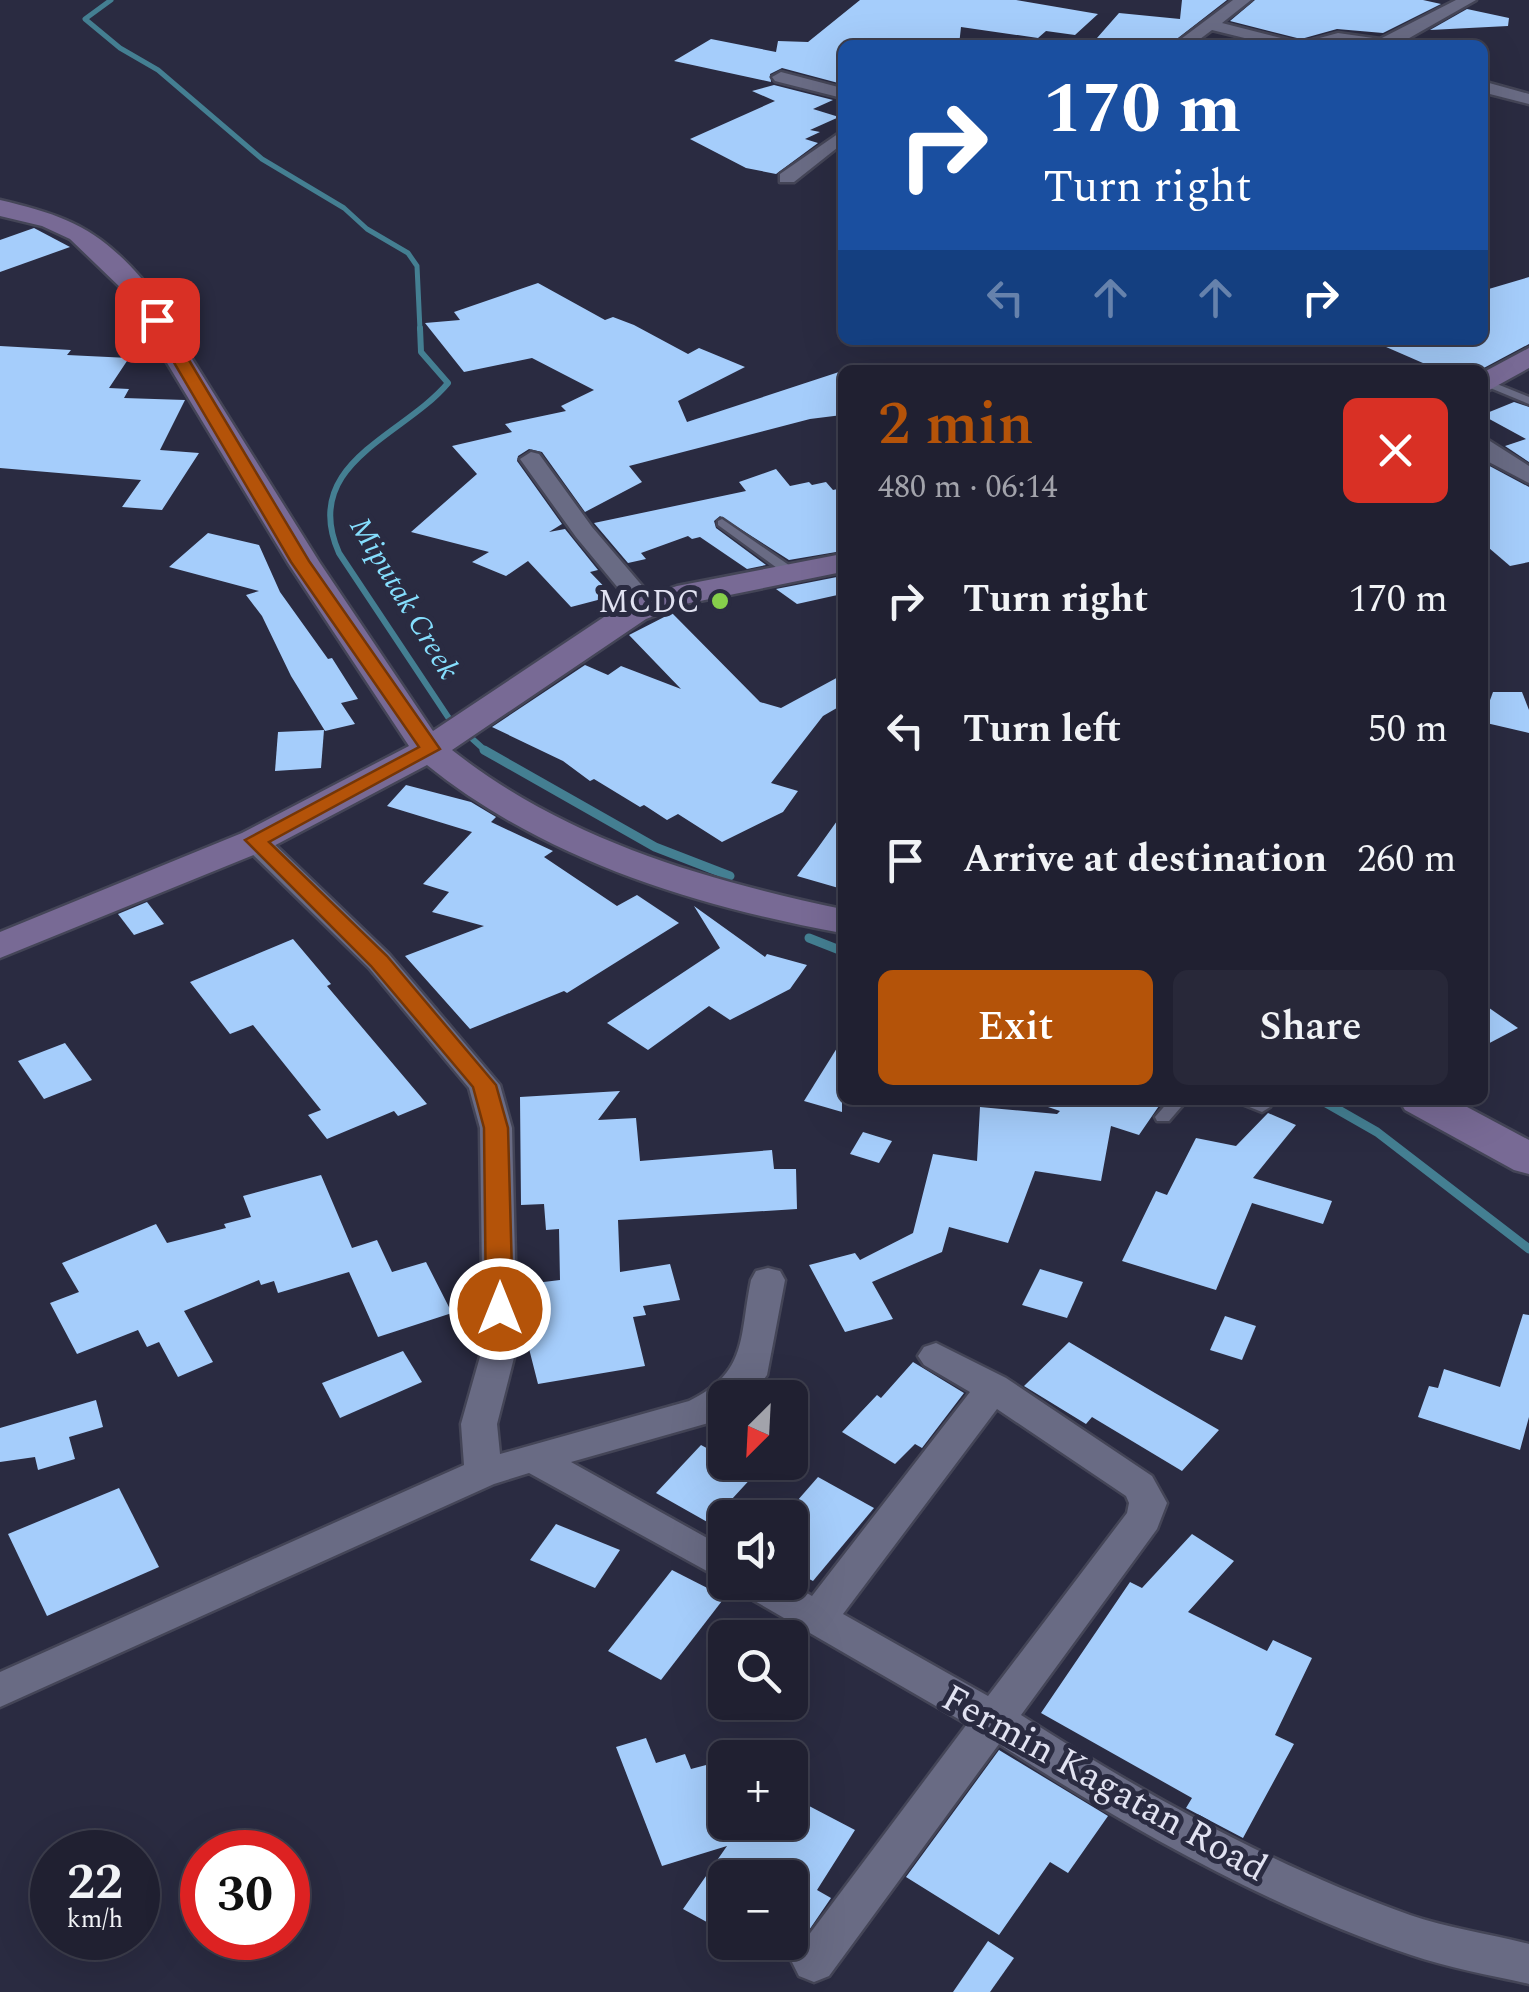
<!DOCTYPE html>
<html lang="en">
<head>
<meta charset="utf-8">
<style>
	body { margin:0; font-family:Spectral,serif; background:#282839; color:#f1f3f6; height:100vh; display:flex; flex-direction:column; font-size:38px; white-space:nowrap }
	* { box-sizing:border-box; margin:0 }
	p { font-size:32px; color:#a2a3ab }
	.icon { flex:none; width:55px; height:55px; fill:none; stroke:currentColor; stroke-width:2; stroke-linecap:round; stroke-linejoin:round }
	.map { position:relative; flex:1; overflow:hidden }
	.side { position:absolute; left:838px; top:365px; width:650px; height:740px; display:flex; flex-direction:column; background:#202031; border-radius:15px; box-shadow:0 10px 40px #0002,0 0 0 2px #3d3e4d }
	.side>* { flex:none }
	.hud { position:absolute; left:838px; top:40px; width:650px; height:305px; border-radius:15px; box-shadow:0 10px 40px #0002,0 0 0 2px #3d3e4d; background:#1a4fa0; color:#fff; overflow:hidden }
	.needle { width:65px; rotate:204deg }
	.tools { position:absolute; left:708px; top:1380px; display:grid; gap:20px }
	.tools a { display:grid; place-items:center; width:100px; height:100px; border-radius:15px; background:#202031; box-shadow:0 10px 40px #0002,0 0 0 2px #3d3e4d; font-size:50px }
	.speed { position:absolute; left:30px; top:1830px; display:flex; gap:20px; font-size:50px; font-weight:700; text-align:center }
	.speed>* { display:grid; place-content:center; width:130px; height:130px; border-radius:50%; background:#202031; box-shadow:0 10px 40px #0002,0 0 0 2px #3d3e4d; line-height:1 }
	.speed small { font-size:25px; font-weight:400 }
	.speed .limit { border:15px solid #d22; background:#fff; color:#111 }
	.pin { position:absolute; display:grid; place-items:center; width:85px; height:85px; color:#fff; margin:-42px; border-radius:20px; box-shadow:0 5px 15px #0006 }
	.me { position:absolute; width:110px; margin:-55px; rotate:0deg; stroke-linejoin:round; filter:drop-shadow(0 0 8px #0008) }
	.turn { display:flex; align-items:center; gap:35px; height:210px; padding:0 40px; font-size:45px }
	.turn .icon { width:130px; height:130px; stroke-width:2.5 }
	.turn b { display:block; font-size:70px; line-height:85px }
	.lanes { display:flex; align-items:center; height:95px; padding:0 40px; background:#0003; justify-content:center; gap:50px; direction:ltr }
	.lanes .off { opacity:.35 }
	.round { display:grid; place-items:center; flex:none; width:105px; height:105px; border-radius:15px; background:#282839 }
	.headline { display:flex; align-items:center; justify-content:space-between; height:170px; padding:0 40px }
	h1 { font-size:60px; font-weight:600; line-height:75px; color:#b45309 }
	.primary-button { display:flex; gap:20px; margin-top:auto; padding:20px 40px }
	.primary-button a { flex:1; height:115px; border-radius:15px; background:#b45309; color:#fff; font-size:40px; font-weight:600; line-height:115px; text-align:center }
	.primary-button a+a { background:#282839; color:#f1f3f6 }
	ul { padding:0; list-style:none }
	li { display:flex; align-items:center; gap:30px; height:130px; padding:0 40px }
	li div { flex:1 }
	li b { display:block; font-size:38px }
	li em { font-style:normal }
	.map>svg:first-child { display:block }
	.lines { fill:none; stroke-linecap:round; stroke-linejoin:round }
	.stream-far2 { stroke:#447f92; stroke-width:5 }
	.stream-far1 { stroke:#447f92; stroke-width:6 }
	.stream { stroke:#447f92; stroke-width:9 }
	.building { fill:#a5cdfb }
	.lane-casing { stroke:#444557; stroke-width:5 }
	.street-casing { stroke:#444557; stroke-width:5 }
	.secondary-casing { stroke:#444557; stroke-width:5 }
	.lane { fill:#696b84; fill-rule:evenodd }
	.street { fill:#696b84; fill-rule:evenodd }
	.secondary { fill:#786a95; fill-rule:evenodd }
	.route { fill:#b45309; stroke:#753606; stroke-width:2.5 }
	.poi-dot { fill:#86cf4b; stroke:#2a2b41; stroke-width:4 }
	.labels { text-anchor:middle; stroke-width:10; stroke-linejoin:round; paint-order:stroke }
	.far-water-label { font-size:30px; font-style:italic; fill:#85defd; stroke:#2a2b41 }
	.poi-label { font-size:32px; fill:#e1e2f1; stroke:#2a2b41; text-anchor:end }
	.near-street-label { font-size:38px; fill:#e1e2f1; stroke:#2a2b41 }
</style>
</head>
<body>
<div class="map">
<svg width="1529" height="1992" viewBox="0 0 1529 1992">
	<rect width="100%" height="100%" fill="#2a2b41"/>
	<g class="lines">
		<path class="stream-far2" d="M111 0 85 19 120 48 158 70 262 159 344 208 367 229 408 253 417 266 420 330"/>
		<path class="stream-far1" d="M420 328 421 352 448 383C404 436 299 463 339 553L448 717 488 753"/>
		<g class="stream">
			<path d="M484 750 655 847 730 876"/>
			<path d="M809 938 842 951"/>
			<path d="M1321 1100 1377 1132 1529 1249"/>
		</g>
	</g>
	<g class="building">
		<path d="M860 0H1016L1098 14 1075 35 1046 31 1038 38 961 27 959 45H842V84L782 68 770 74 771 82 674 61 711 39 776 52 778 41 808 42Z"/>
		<path d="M1182 0H1227L1169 45 1097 38 1119 13 1180 19Z"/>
		<path d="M1255 0H1423L1441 4 1383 33 1337 29 1301 39 1230 21Z"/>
		<path d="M1467 9 1509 18 1508 26 1430 30Z"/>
		<path d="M774 85 833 100 813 109 839 117 810 130 820 132 805 139 818 143 776 174 746 168 690 139 775 101 752 91Z"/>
		<path d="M34 228 70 247 0 272V240Z"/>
		<path d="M1529 277V344L1480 370H1439L1370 340H1482V291Z"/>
		<path d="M538 283 605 320 613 317 634 325 688 354 699 348 745 367 678 401 687 422 842 371V415L810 419 629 466 642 482 585 512 542 452 529 449 518 456 517 461 562 524 549 532 565 529 598 570 590 572 613 596 571 607 528 561 506 576 472 562 489 552 411 532 477 474 452 446 512 432 505 424 566 411 561 406 594 390 532 358 464 372 425 323 460 320 454 312Z"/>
		<path d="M0 346 71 350 67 355 129 358 109 388 129 389 124 398 185 400 160 450 199 453 162 510 122 507 141 480 0 468Z"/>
		<path d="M1514 402 1529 407V462L1505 446 1526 439 1482 415Z"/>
		<path d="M1482 462 1529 487V562L1510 566 1482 542Z"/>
		<path d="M776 469 790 486 809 482 812 485 826 482 833 490 842 488V551L789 560 720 516 714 521 716 528 766 565 747 569 700 537 692 539 688 536 641 553 646 559 628 563 594 523 746 491 739 482Z"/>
		<path d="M208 533 259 545 280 592 328 659 332 658 358 699 341 703 355 724 325 731 291 676 262 616 246 595 259 591 169 567Z"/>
		<path d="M842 576V594L797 604 776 589Z"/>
		<path d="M672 613 760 702 781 708 842 675V705L823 716 771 783 798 791 783 812 722 842 678 814 667 820 644 805 640 807 594 779 590 781 563 761 492 727 585 665 608 675 621 666 681 689 629 635Z"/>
		<path d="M1493 692H1522L1529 710V733L1482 722Z"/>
		<path d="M324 730 321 768 275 771 278 732Z"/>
		<path d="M406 785 471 802 496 817 491 822 553 851 544 857 617 906 637 895 679 923 567 993 564 991 470 1029 405 956 484 926 432 912 449 892 423 884 472 832 387 806Z"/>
		<path d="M842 814V889L797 876 817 849Z"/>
		<path d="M147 902 164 924 134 935 118 914Z"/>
		<path d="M694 906 765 957 767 954 807 965 790 989 730 1020 709 1006 648 1050 607 1023 720 948Z"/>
		<path d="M293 939 331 984 327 986 427 1104 398 1116 394 1111 327 1139 308 1115 321 1110 253 1025 230 1034 190 982Z"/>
		<path d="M1482 1003 1518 1028 1482 1047Z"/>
		<path d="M842 1040V1112L804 1101Z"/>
		<path d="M65 1043 92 1080 44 1099 18 1061Z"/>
		<path d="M620 1091 598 1120 636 1118 640 1161 772 1150 774 1169H796L797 1209 618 1220 620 1272 670 1264 680 1300 643 1306 646 1315 633 1317 645 1366 538 1384 524 1329 519 1285 560 1280 559 1229 546 1230 544 1204 521 1205 520 1097Z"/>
		<path d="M1046 1100H1163L1139 1135 1111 1126 1101 1181 1035 1171 1008 1243 949 1227 942 1252 872 1282 893 1319 845 1332 809 1265 855 1253 860 1260 913 1233 933 1154 977 1161 980 1107 1057 1114 1060 1111 1045 1106Z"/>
		<path d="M1268 1113 1296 1125 1253 1178 1332 1201 1323 1224 1252 1203 1216 1290 1122 1261 1156 1191 1167 1195 1196 1138 1236 1146Z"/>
		<path d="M863 1132 892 1141 879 1163 850 1154Z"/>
		<path d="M321 1175 352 1248 377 1240 392 1272 426 1262 452 1313 378 1337 349 1272 278 1293 274 1281 261 1285 259 1280 184 1311 213 1362 178 1377 159 1342 147 1347 138 1330 77 1354 50 1303 79 1292 62 1263 156 1224 167 1243 226 1228 224 1224 251 1217 243 1196Z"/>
		<path d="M1040 1269 1083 1282 1067 1318 1022 1305Z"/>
		<path d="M1523 1314 1529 1315V1417L1520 1450 1418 1417 1429 1386 1438 1388 1444 1369 1500 1387Z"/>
		<path d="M1225 1316 1256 1326 1242 1360 1210 1350Z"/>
		<path d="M1069 1342 1155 1393 1219 1430 1182 1471 1092 1417 1086 1424 1024 1386Z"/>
		<path d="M403 1351 422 1382 340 1418 322 1383Z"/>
		<path d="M913 1362 964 1393 922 1448 915 1444 895 1464 842 1432 877 1395 881 1398Z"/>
		<path d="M96 1400 103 1427 69 1437 75 1459 38 1470 35 1457 0 1462V1428Z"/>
		<path d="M701 1445 725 1458V1462H734L755 1474 732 1499 765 1518H725V1532L656 1493Z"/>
		<path d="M818 1477 874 1508 813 1581 790 1569V1509Z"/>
		<path d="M119 1488 159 1567 47 1616 8 1534Z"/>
		<path d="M556 1524 620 1550 595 1588 530 1560Z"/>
		<path d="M1192 1534 1234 1561 1188 1612 1267 1651 1273 1640 1312 1658 1275 1735 1294 1744 1243 1838 1186 1808 1192 1798 1041 1713 1130 1582 1142 1588Z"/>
		<path d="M672 1570 725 1597 661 1680 608 1651Z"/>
		<path d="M646 1738 656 1763 685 1754 691 1769 725 1760V1822H790V1796L855 1830 817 1890 831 1898 790 1958V1878H725V1932L683 1909 727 1846 662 1866 616 1747Z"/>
		<path d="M999 1750 1108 1816 1068 1873 1050 1862 999 1935 906 1877Z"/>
		<path d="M988 1941 1014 1958 990 1992H953Z"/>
	</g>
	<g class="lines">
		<g class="lane-casing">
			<g id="lane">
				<path d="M1487 380 1529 397V404L1483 385 1482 382Z"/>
				<path d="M722 519 796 570V576H788L718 525V521Z"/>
				<path d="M1170 1100H1187L1169 1121H1157L1155 1117Z"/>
				<path d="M1240 1100H1261L1270 1107 1262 1112 1242 1104Z"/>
			</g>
		</g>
		<g class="street-casing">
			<g id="street">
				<path d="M1233 0H1251L1222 23 1301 43 1338 33 1380 39 1456 0H1476L1397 45H1273L1212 30 1192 45H1173Z"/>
				<path d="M781 72 842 88V98L775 81 772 77Z"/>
				<path d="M1482 81 1529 94V104L1482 92Z"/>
				<path d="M842 131V144L794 182H780V174Z"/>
				<path d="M1482 436 1529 466V483L1487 461 1482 456Z"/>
				<path d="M531 452 539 454 592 527 656 602 659 607 656 612H638L576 537 520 459Z"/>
				<path d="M255 833 265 835 389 954 500 1085 512 1128 517 1346 497 1424 500 1454 689 1401C748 1372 739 1339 751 1280L756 1271 768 1268 780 1271 785 1280 767 1375 750 1398H725V1415L712 1422 571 1462 725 1548V1581L529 1473 494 1484 0 1707V1672L464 1465 461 1424 483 1346 480 1128 469 1088 369 968 245 847 241 841Z"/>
				<path d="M936 1343 1006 1378 1152 1476 1167 1503 1157 1529 1021 1715C1142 1793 1273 1866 1410 1915 1448 1928 1490 1934 1529 1944V1984C1490 1975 1449 1968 1411 1955 1270 1908 1123 1825 999 1744L829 1976 814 1982 799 1976 792 1962 799 1948 967 1724 741 1593 735 1582H788L812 1596 970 1392 924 1365 918 1356 924 1347ZM997 1409 1126 1496 1129 1503 1127 1513 988 1696 843 1614Z"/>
			</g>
		</g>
		<g class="secondary-casing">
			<g id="secondary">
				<path d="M0 200C64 215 98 228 142 279L320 563 433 731 622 605 677 586 842 554V572L685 604 646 619 452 750C566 840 702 879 842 909V933C695 906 545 860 427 765L268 849 0 958V932L242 833 409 746 288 563 123 290 70 239 42 226 0 216Z"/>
				<path d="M1529 348V368L1482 394V373Z"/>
				<path d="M1399 1100H1454L1529 1140V1174L1514 1170 1405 1110Z"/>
			</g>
		</g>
		<use href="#lane" class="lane"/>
		<use href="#street" class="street"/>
		<use href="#secondary" class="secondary"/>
	</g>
	<path class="route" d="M157 315 165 320 309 561 440 749 269 842 387 956 496 1085 508 1128 513 1309 509 1316H490L486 1309 484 1128 473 1087 371 966 245 840 419 747 291 562 149 320Z"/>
	<circle class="poi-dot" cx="720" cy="601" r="10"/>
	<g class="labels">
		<g class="far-water-label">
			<text transform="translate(405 598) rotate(59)" y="10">Miputak Creek</text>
		</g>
		<g class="poi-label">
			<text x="700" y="612">MCDC</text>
		</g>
		<g class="near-street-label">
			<text transform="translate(1105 1782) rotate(29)" y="13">Fermin Kagatan Road</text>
		</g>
	</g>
</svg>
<div class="tools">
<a><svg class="needle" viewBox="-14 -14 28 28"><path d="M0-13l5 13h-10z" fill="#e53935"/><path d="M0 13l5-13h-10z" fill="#a2a3ab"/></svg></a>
<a><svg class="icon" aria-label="sound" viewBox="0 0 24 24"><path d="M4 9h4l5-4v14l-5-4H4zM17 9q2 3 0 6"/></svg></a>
<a><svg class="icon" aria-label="search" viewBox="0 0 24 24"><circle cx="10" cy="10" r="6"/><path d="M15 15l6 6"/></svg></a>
<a>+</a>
<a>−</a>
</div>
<div class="speed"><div>22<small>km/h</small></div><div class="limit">30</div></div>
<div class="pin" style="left:157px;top:320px;background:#d93025"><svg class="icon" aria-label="arrive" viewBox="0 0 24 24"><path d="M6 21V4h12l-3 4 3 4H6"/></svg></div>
<svg class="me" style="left:500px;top:1309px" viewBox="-20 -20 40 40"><circle r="17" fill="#b45309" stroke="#fff" stroke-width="3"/><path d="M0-11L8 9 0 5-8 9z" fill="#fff"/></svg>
<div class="hud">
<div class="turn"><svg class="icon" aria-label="right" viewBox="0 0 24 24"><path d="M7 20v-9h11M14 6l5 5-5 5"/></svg><div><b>170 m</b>Turn right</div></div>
<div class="lanes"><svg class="icon off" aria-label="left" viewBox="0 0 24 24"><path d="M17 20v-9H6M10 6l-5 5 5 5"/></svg><svg class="icon off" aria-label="ahead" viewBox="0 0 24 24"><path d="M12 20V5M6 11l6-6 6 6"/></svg><svg class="icon off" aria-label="ahead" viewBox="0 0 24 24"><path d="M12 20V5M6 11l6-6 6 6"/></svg><svg class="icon" aria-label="right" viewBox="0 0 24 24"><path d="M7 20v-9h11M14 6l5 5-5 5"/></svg></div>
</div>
<section class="side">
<div class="headline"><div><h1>2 min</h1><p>480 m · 06:14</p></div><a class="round" style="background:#d93025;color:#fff"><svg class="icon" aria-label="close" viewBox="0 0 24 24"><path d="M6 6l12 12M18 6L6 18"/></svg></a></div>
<ul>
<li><svg class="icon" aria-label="right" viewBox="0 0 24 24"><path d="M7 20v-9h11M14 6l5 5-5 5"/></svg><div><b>Turn right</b></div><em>170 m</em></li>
<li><svg class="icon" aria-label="left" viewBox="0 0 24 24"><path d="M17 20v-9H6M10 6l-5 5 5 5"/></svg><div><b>Turn left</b></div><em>50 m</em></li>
<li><svg class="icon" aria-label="arrive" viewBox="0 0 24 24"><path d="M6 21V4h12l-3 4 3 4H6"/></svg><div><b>Arrive at destination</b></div><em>260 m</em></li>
</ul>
<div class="primary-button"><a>Exit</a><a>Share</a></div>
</section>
</div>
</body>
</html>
